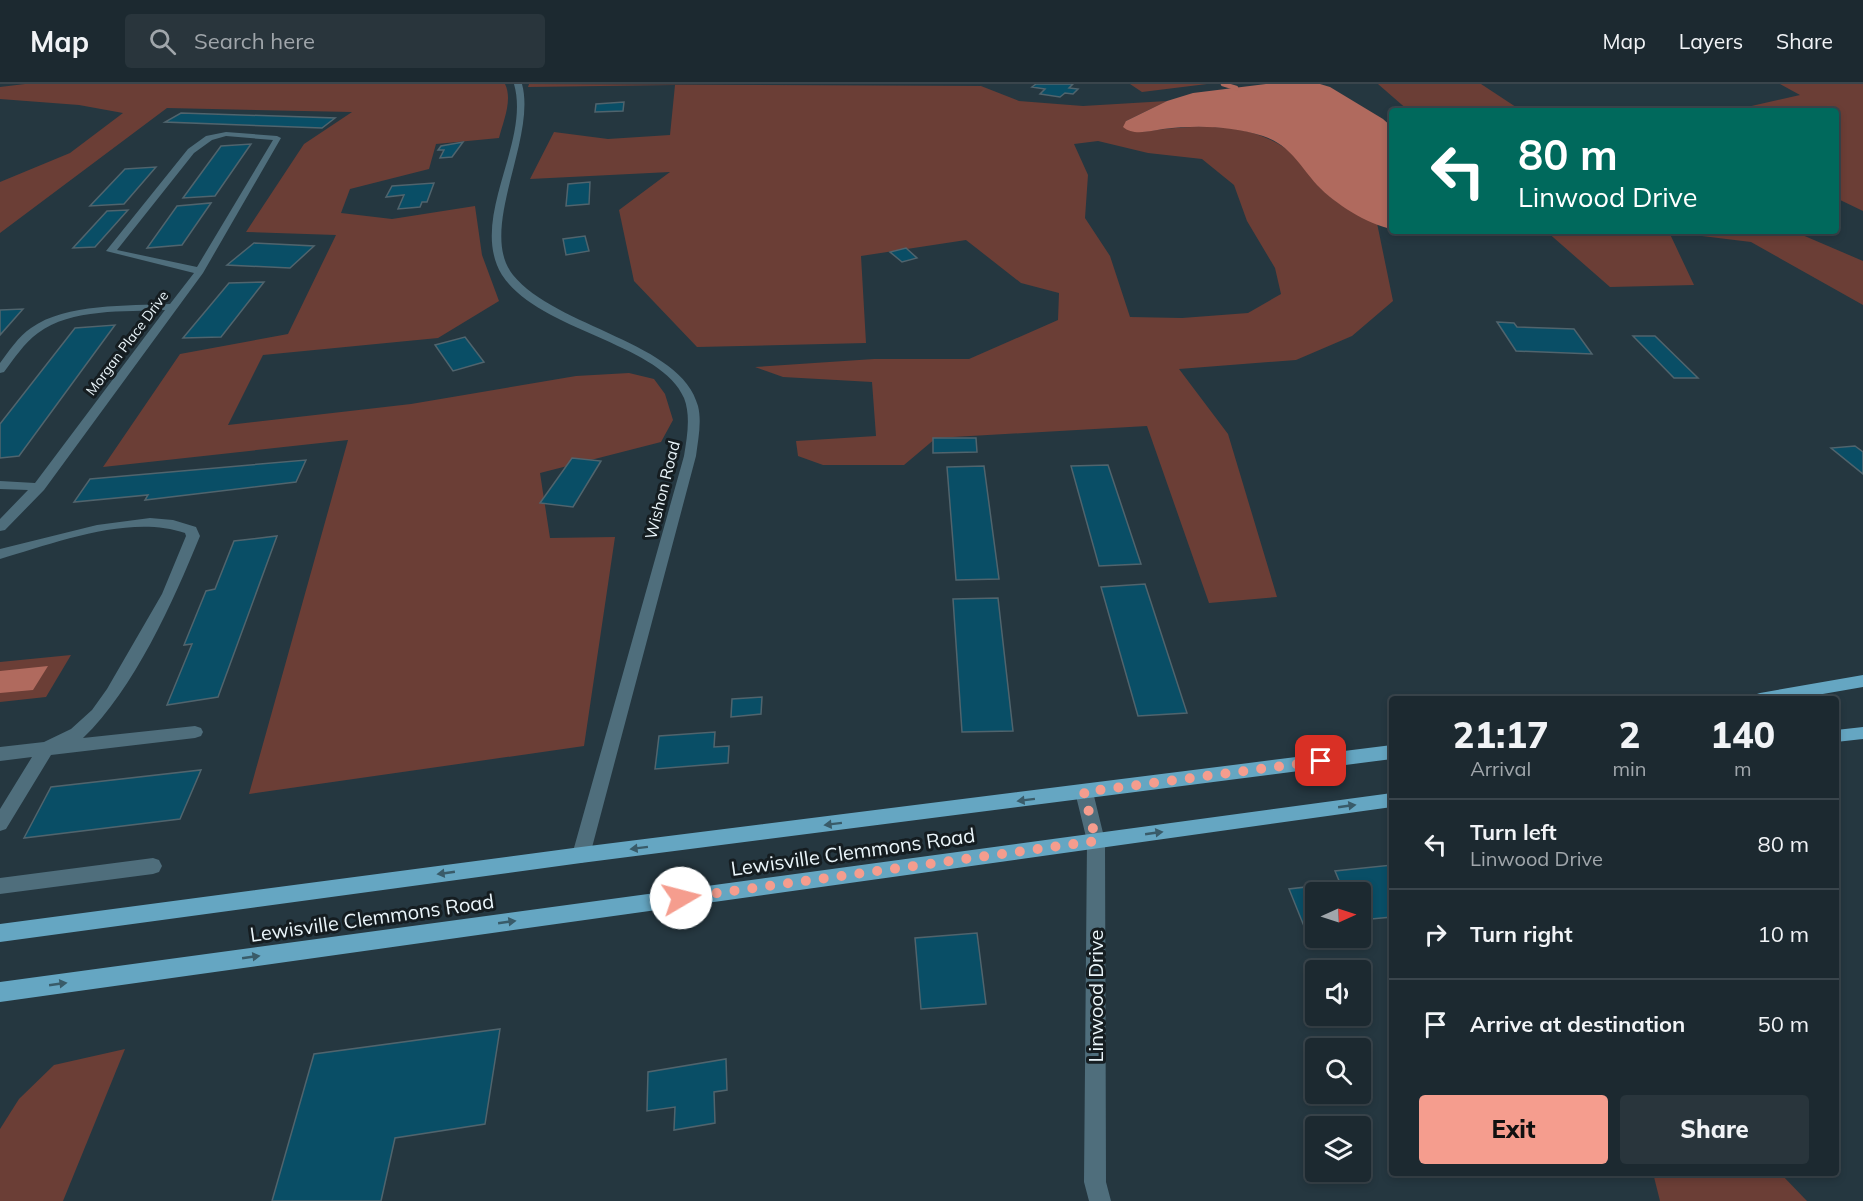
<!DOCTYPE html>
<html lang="en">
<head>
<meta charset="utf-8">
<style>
	body { margin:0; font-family:Mulish,sans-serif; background:#29353c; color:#f1f3f6; height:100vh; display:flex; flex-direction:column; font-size:22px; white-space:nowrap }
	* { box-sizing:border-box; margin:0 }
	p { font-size:20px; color:#a0a6ab }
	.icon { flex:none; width:33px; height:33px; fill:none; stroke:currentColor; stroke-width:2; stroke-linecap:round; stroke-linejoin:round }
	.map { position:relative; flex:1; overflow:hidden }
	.panel { position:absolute; left:1389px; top:612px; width:450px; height:480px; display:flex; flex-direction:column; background:#1c2930; border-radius:6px; box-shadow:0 3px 9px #0003,0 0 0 2px #3a454c }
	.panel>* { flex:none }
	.hud { position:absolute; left:1389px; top:24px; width:450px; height:126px; border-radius:6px; box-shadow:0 3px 9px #0003,0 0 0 2px #3a454c; background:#00695c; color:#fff; overflow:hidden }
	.needle { width:39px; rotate:87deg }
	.tools { position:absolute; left:1305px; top:798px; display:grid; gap:12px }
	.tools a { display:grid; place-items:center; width:66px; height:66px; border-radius:6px; background:#1c2930; box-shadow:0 3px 9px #0003,0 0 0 2px #3a454c; font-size:30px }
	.pin { position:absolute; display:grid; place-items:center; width:51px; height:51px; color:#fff; margin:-26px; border-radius:12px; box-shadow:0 3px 9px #0006 }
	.me { position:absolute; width:66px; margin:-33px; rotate:82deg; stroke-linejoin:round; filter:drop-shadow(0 0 4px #0008) }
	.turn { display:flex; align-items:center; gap:21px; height:126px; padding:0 30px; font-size:27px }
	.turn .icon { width:78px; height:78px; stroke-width:2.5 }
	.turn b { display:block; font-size:42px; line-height:51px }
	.eta { display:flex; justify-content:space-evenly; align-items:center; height:102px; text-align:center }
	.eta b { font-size:36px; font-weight:800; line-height:42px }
	.cta { display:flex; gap:12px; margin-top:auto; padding:12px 30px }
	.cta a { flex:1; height:69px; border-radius:6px; background:#f59d8e; color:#111; font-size:24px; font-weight:800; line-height:69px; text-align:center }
	.cta a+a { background:#29353c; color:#f1f3f6 }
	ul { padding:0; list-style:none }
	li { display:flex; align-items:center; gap:18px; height:90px; padding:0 30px; border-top:2px solid #3a454c }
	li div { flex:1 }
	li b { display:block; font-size:22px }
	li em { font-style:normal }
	header { display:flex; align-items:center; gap:36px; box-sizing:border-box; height:84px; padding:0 30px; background:#1c2930; border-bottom:2px solid #3a454c }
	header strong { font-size:28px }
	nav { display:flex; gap:33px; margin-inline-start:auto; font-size:21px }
	.search { width:420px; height:54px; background:#29353c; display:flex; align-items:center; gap:15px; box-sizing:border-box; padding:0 21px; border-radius:6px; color:#a0a6ab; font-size:22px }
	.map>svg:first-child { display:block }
	.green { fill:#6b3e36; fill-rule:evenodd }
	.water { fill:#b06a5e }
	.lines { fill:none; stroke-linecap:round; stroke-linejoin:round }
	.stream { stroke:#b06a5e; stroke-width:4.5 }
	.building { fill:#094e66; stroke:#50646d; stroke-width:1.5 }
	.minor { fill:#4f6e7c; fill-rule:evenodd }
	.primary { fill:#65a6c2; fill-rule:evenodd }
	.oneway { fill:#395b69 }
	.route { stroke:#f59d8e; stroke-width:10; stroke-dasharray:0 18 }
	.labels { text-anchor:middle; stroke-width:6; stroke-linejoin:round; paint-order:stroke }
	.far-street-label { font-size:14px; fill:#eaf5fa; stroke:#151d21 }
	.street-label { font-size:16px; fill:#eaf5fa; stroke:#151d21 }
	.near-street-label { font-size:20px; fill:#eaf5fa; stroke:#151d21 }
</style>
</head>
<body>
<header>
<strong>Map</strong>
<div class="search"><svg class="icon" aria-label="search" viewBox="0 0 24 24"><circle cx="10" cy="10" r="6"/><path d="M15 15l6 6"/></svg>Search here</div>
<nav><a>Map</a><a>Layers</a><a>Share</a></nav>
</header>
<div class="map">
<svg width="1863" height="1117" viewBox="0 0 1863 1117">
	<rect width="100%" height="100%" fill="#253740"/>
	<g class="green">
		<path d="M25 0H505C513 16 503 38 499 54L436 60 429 85 350 105 341 129 392 135 475 122 482 171 499 217 438 254 263 271 228 341 411 320 576 292 629 289 654 295 665 310 673 336 661 358 540 389 550 454 615 453 584 662 249 710 348 356 103 383 180 270 288 250 336 151 246 148 304 60 352 28 167 24 0 149V98L70 69 123 29 79 21 0 15V3Z"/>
		<path d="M529 0 981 2 1019 17 1083 22 1167 17 1126 37 1142 48C1193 41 1255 35 1296 73 1304 80 1309 91 1316 99 1329 115 1358 133 1377 139L1393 217 1352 252 1296 276 1179 285 1228 350 1277 513 1209 519 1147 342 936 354 904 381H823L798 372 796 357 876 352 872 298 783 293 755 283 874 275H969L1058 236 1059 209 1021 199 966 156 861 172 866 259 697 263 634 197 619 126 670 88 530 95 554 48 608 55 670 51 675 1 528 3ZM1098 57 1148 69 1202 75 1234 101 1247 137 1275 184 1281 210 1248 229 1182 234 1130 233 1110 172 1085 134 1088 91 1074 60Z"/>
		<path d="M1130 0H1207L1142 8Z"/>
		<path d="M1378 0H1481L1522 27H1409Z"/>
		<path d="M1780 0H1863V127L1836 114V27H1743L1747 23 1800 11Z"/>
		<path d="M1546 147H1793L1863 177V221L1751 158 1669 148 1694 201 1610 203Z"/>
		<path d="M71 571 46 613 0 618V578Z"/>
		<path d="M125 965 63 1117H0V1045L19 1015 54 981Z"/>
		<path d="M1653 1089H1780L1807 1117H1660Z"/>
	</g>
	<g class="water">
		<path d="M1266 0H1320L1330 3 1383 35 1392 43V145C1367 140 1335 120 1317 101 1299 81 1291 62 1263 52 1231 42 1197 41 1163 45 1150 47 1133 52 1123 43L1126 37 1167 17 1193 9Z"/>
		<path d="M48 582 33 606 0 609V587Z"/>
	</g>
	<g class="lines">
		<path class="stream" d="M1223 0 1236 4"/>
	</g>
	<g class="building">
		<path d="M1036 0H1073L1069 4 1078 5 1073 10 1065 9 1060 13 1040 10 1045 5 1032 3Z"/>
		<path d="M624 18 623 27 595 28 596 20Z"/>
		<path d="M181 29 335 34 322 44 165 38Z"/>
		<path d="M463 58 452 73 440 74 444 66H438L441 62Z"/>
		<path d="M251 60 215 112 183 114 221 62Z"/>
		<path d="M156 83 124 120 90 122 125 85Z"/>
		<path d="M590 98 589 120 566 122 568 100Z"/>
		<path d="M434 99 427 118H422L420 123 398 125 404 111 386 113 392 102Z"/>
		<path d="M211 119 182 161 147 164 177 122Z"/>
		<path d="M128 126 95 163 73 164 107 127Z"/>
		<path d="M585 152 589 167 566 171 563 155Z"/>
		<path d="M254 159 314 162 290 184 227 181Z"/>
		<path d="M906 164 917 174 902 178 890 168Z"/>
		<path d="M264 198 221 253 183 254 229 199Z"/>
		<path d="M23 225 0 251V226Z"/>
		<path d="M1497 238 1514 239 1517 243 1574 245 1592 270 1516 267Z"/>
		<path d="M115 241 19 372 0 374V340L75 244Z"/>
		<path d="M1633 252H1655L1698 294H1674Z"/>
		<path d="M465 253 484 278 453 287 435 261Z"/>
		<path d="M933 354H976L977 368 933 369Z"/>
		<path d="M1855 362 1863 368V390L1831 364Z"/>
		<path d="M572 374 601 377 573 423 540 419Z"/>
		<path d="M306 376 296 398 145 416 148 411 74 418 90 395Z"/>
		<path d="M1108 381 1141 480 1099 482 1071 382Z"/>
		<path d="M984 382 999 495 956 496 947 383Z"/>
		<path d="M277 452 218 613 167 621 192 560 184 561 206 507 215 505 234 457Z"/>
		<path d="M1145 500 1187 629 1138 632 1101 503Z"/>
		<path d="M998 514 1013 647 962 648 953 515Z"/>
		<path d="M762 613 761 630 731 633 732 615Z"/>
		<path d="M715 648 714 663 729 662 728 679 655 685 659 652Z"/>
		<path d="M201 686 180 735 24 754 51 703Z"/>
		<path d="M1392 781V833L1371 835 1360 816V808H1316V854H1345L1347 858 1312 862 1289 805 1340 799 1335 787Z"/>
		<path d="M977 849 986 920 921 925 915 854Z"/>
		<path d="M500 945 485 1040 395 1054 381 1117H272L314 970Z"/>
		<path d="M726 975 727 1006 714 1008 715 1039 674 1046 675 1023 647 1027 648 988Z"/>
	</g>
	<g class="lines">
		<g class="minor">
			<path d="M514 0H522C537 55 477 146 513 191 556 244 682 258 698 322 702 338 698 356 696 372L590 771 587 777 581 779 575 777 572 771 684 372C687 353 691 332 684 314 661 259 538 247 502 191 468 135 531 59 514 0Z"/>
			<path d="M226 48 277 52 281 54 203 189 44 406 5 446 0 447V435L28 406 0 405V397L35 399 165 226C125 228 71 224 38 249 24 259 14 275 4 288L0 289V279C9 267 18 253 31 244 66 219 128 222 170 220L194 189 106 167 188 65 206 52ZM226 52 273 56 197 183 117 166 194 69 212 56Z"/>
			<path d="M150 434 173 436 196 443 200 452C173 518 134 605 83 654L195 642 201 644 203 648 201 652 195 654 51 671 6 745 0 747V725L32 673 0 677V663L44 658 71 645 92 626 107 605 162 510 186 452 185 449C129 430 55 459 0 475V465L97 441Z"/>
			<path d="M1084 701 1090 703 1093 708 1105 757 1106 1098 1111 1117H1089L1084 1098 1087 757 1075 708 1078 703Z"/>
			<path d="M153 774 159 776 162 782 159 788 153 790 0 810V794Z"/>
		</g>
		<g class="primary">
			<path d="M1863 591V603L1794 615H1752L1754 611 1760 609Z"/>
			<path d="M1863 643V655L1836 658V646Z"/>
			<path d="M1392 661V675L581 779 0 858V840L581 763Z"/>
			<path d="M1392 709V723L0 918V898Z"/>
		</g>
	</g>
	<defs><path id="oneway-solid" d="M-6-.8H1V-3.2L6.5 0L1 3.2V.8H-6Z" transform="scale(1.5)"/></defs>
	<g class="oneway">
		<use href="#oneway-solid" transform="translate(1026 716) rotate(173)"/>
		<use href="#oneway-solid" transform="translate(1347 722) rotate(-8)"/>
		<use href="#oneway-solid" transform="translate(833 740) rotate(173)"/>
		<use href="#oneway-solid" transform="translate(1154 749) rotate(-8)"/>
		<use href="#oneway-solid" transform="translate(639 764) rotate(173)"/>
		<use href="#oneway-solid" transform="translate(446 789) rotate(172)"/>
		<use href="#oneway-solid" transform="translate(507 838) rotate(-8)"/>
		<use href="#oneway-solid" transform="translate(251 873) rotate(-8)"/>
		<use href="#oneway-solid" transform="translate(58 900) rotate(-8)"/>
	</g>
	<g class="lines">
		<path class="route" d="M681 814 1096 757 1084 708 1321 677"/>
	</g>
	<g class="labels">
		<g class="far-street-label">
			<text transform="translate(127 259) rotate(-53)" y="5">Morgan Place Drive</text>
		</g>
		<g class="street-label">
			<text transform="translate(662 406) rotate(-76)" y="6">Wishon Road</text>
		</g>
		<g class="near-street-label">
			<text transform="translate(853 768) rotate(-8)" y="7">Lewisville Clemmons Road</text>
			<text transform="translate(372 834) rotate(-8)" y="7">Lewisville Clemmons Road</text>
			<text transform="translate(1096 912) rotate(-90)" y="7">Linwood Drive</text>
		</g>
	</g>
</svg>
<div class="tools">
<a><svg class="needle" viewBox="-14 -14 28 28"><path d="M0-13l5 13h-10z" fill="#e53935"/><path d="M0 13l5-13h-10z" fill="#a0a6ab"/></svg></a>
<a><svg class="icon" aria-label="sound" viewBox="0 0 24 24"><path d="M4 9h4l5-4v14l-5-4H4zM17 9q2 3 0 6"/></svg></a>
<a><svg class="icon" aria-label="search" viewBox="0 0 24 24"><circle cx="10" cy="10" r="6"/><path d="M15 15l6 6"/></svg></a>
<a><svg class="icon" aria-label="layers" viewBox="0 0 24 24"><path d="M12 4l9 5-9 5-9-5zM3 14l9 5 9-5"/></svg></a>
</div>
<div class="pin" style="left:1321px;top:677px;background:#d93025"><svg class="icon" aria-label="arrive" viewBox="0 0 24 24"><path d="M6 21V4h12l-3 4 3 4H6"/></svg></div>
<svg class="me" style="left:681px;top:814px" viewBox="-20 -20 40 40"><circle r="19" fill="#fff"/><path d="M0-13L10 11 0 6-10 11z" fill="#f59d8e"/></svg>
<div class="hud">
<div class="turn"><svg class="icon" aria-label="left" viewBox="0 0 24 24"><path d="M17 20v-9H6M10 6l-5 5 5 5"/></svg><div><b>80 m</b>Linwood Drive</div></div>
</div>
<section class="panel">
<div class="eta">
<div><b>21:17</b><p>Arrival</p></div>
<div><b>2</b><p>min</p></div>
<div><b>140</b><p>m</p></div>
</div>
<ul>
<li><svg class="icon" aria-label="left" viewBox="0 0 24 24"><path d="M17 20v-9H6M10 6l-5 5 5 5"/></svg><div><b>Turn left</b><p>Linwood Drive</p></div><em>80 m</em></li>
<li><svg class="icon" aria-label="right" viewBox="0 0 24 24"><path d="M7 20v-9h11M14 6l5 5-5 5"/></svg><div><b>Turn right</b></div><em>10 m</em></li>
<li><svg class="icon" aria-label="arrive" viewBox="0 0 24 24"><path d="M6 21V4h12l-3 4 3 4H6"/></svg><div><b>Arrive at destination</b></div><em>50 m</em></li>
</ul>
<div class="cta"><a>Exit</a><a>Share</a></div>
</section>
</div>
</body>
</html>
